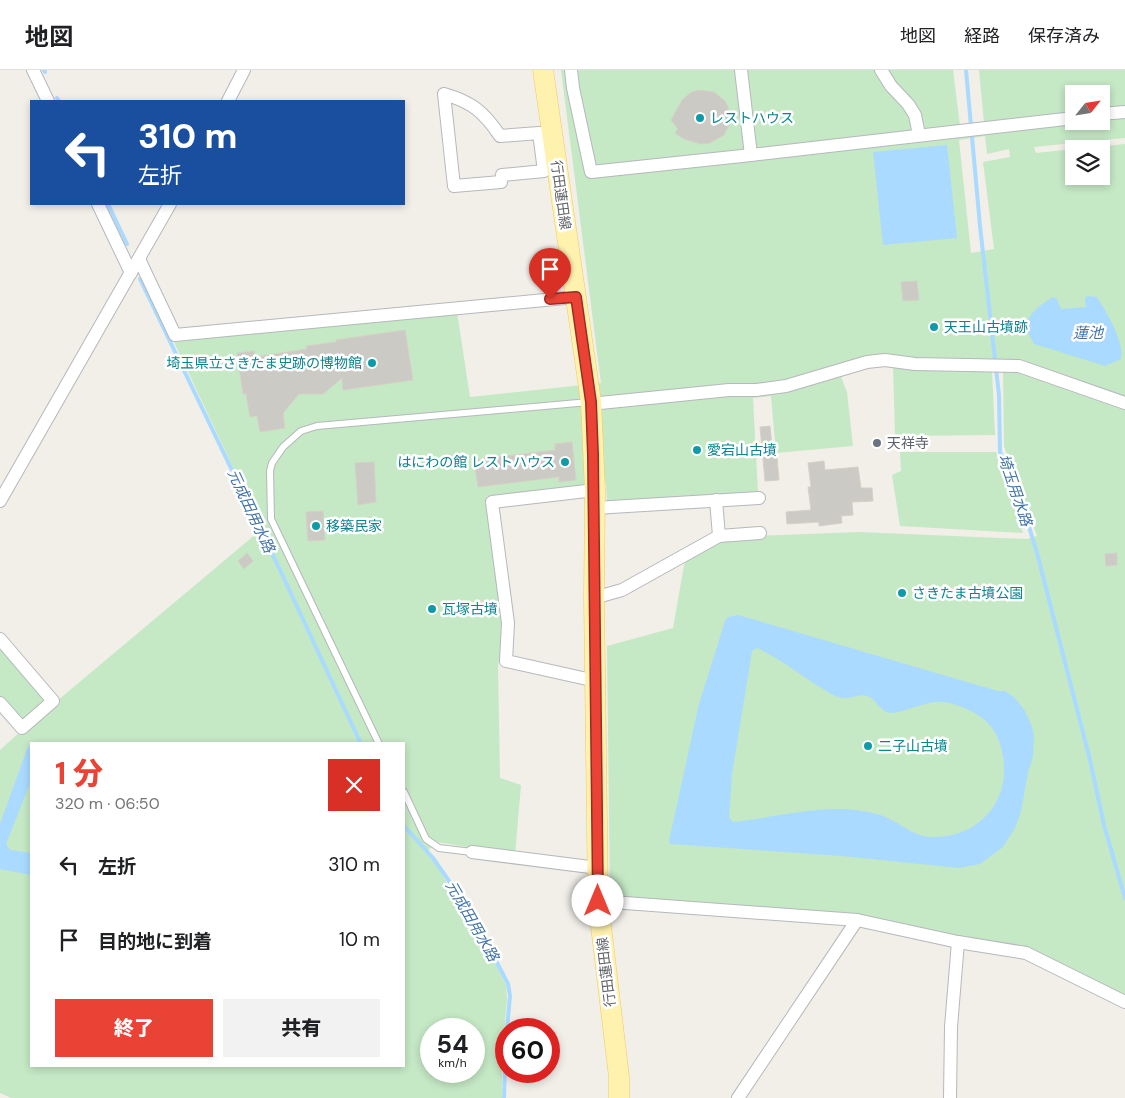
<!DOCTYPE html>
<html lang="ja">
<head>
<meta charset="utf-8">
<style>
	body { margin:0; font-family:"DM Sans","Noto Sans JP",sans-serif; background:#f2f2f2; color:#202124; height:100vh; display:flex; flex-direction:column; font-size:19px; white-space:nowrap }
	* { box-sizing:border-box; margin:0 }
	p { font-size:16px; color:#757577 }
	.icon { flex:none; width:28px; height:28px; fill:none; stroke:currentColor; stroke-width:2; stroke-linecap:round; stroke-linejoin:round }
	.map { position:relative; flex:1; overflow:hidden }
	.drawer { position:absolute; left:30px; top:672px; width:375px; height:325px; display:flex; flex-direction:column; background:#fff; border-radius:0px; box-shadow:0 2px 8px #0003 }
	.drawer>* { flex:none }
	.hud { position:absolute; left:30px; top:30px; width:375px; height:105px; border-radius:0px; box-shadow:0 2px 8px #0003; background:#1a4fa0; color:#fff; overflow:hidden }
	.needle { width:32px; rotate:60deg }
	.buttons { position:absolute; left:1065px; top:15px; display:grid; gap:10px }
	.buttons a { display:grid; place-items:center; width:45px; height:45px; border-radius:0px; background:#fff; box-shadow:0 2px 8px #0003; font-size:25px }
	.speed { position:absolute; left:420px; top:948px; display:flex; gap:10px; font-size:25px; font-weight:700; text-align:center }
	.speed>* { display:grid; place-content:center; width:65px; height:65px; border-radius:50%; background:#fff; box-shadow:0 2px 8px #0003; line-height:1 }
	.speed small { font-size:12px; font-weight:400 }
	.speed .limit { border:8px solid #d22; background:#fff; color:#111 }
	.pin { position:absolute; display:grid; place-items:center; width:42px; height:42px; color:#fff; margin:-51px -21px; border-radius:50% 50% 50% 0; rotate:-45deg; box-shadow:0 0 5px #0007 }
	.pin .icon { rotate:45deg }
	.me { position:absolute; width:55px; margin:-28px; rotate:0deg; stroke-linejoin:round; filter:drop-shadow(0 0 4px #0008) }
	.turn { display:flex; align-items:center; gap:18px; height:105px; padding:0 25px; font-size:22px }
	.turn .icon { width:65px; height:65px; stroke-width:2.5 }
	.turn b { display:block; font-size:35px; line-height:42px }
	.round { display:grid; place-items:center; flex:none; width:52px; height:52px; border-radius:0px; background:#f2f2f2 }
	.overview { display:flex; align-items:center; justify-content:space-between; height:85px; padding:0 25px }
	h1 { font-size:30px; font-weight:800; line-height:38px; color:#ea4335 }
	.button { display:flex; gap:10px; margin-top:auto; padding:10px 25px }
	.button a { flex:1; height:58px; border-radius:0px; background:#ea4335; color:#fff; font-size:20px; font-weight:800; line-height:58px; text-align:center }
	.button a+a { background:#f2f2f2; color:#202124 }
	ul { padding:0; list-style:none }
	li { display:flex; align-items:center; gap:15px; height:75px; padding:0 25px }
	li div { flex:1 }
	li b { display:block; font-size:19px }
	li em { font-style:normal }
	header { display:flex; align-items:center; gap:30px; box-sizing:border-box; height:70px; padding:0 25px; background:#fff; border-bottom:1px solid #e0e0e0 }
	header strong { font-size:24px }
	nav { display:flex; gap:28px; margin-inline-start:auto; font-size:18px }
	.map>svg:first-child { display:block }
	.green { fill:#c5e8c5; fill-rule:evenodd }
	.water { fill:#aadaff; fill-rule:evenodd }
	.lines { fill:none; stroke-linecap:round; stroke-linejoin:round }
	.stream { stroke:#aadaff; stroke-width:4 }
	.building { fill:#cccac5; stroke:#d6d1c6 }
	.lane-casing { stroke:#b5b8bc; stroke-width:8 }
	.street-casing { stroke:#b5b8bc; stroke-width:14 }
	.primary-casing { stroke:#f2c960; stroke-width:21 }
	.lane { stroke:#fff; stroke-width:6 }
	.street { stroke:#fff; stroke-width:12 }
	.primary { stroke:#fff2af; stroke-width:20 }
	.route-casing { stroke:#982c22; stroke-width:12 }
	.route { stroke:#ea4335; stroke-width:9 }
	.culture-dot { fill:#0f9aa8; stroke:#fff; stroke-width:2 }
	.worship-dot { fill:#6b7280; stroke:#fff; stroke-width:2 }
	.labels { text-anchor:middle; stroke-width:5; stroke-linejoin:round; paint-order:stroke }
	.culture-label { font-size:14px; fill:#0d838f; stroke:#fff; text-anchor:start }
	.street-label { font-size:14px; fill:#5f6368; stroke:#fff }
	.worship-label { font-size:14px; fill:#5b616d; stroke:#fff; text-anchor:start }
	.water-label { font-size:15px; font-style:italic; fill:#4174aa; stroke:#fff }
</style>
</head>
<body>
<header>
<strong>地図</strong>
<nav><a>地図</a><a>経路</a><a>保存済み</a></nav>
</header>
<div class="map">
<svg width="1125" height="1028" viewBox="0 0 1125 1028">
	<rect width="100%" height="100%" fill="#f1efe8"/>
	<g class="green">
		<path d="M561 0H953L960 56 984 53 979 0H1125V68L1034 77 1036 83 1074 79V106H1101V79H1077L1125 74V928L1030 880 857 846 620 829 610 825 607 576 673 558 685 490 723 468 755 466 859 462 1027 469 1037 466 1004 376 1003 301 992 302 995 365 895 366 893 296 870 297 841 307 847 322 853 376 776 383 771 326 753 328 758 423 607 431 606 413 487 426 505 556 498 596 500 708 521 715 515 785 437 772 426 782 435 793 487 877 506 915 507 929 502 986V1028H11L0 1023V680L20 662 0 639V565L57 631 262 459 174 272 305 256 457 242 470 327 601 313ZM1074 24H1101V51H1074ZM985 66 987 84 1009 79 1010 87 983 92 994 179 971 183 959 70ZM31 674H404V996H31ZM431 959H474V1001H431Z"/>
		<path d="M900 382H996L1023 463 900 456 892 405 901 401Z"/>
	</g>
	<g class="water">
		<path d="M947 75 957 168 883 175 873 82Z"/>
		<path d="M1088 226 1097 227C1106 241 1125 272 1121 289L1105 296 1034 274C1032 269 1027 263 1027 259 1025 245 1043 233 1053 227L1057 229 1061 239 1086 237 1085 228Z"/>
		<path d="M738 545 960 610 998 621H1005L1015 628 1025 641 1031 654 1034 665 1033 686 1028 703 1021 741 1015 758 1003 777 980 794 959 798 842 786 670 774 669 771 699 634 725 551 728 547ZM757 578C779 588 798 603 818 616 824 619 831 625 838 627 849 631 857 623 867 626 877 629 879 642 891 643 901 643 924 633 935 632 952 630 983 644 992 658 998 666 1001 676 1003 686 1006 705 1003 724 991 740 977 758 959 766 935 767 915 768 904 755 887 748 880 744 869 742 861 741 824 734 772 748 733 752L729 747 732 704 752 581Z"/>
		<path d="M31 674V711L6 774 10 780 31 783V805L0 799V754L27 679Z"/>
	</g>
	<g class="lines">
		<g class="stream">
			<path d="M44 0 45 2"/>
			<path d="M966 0 980 156 999 325 1000 382 1023 437 1037 483 1090 690 1104 755 1125 828"/>
			<path d="M57 28 59 31"/>
			<path d="M108 134 127 174"/>
			<path d="M140 209 280 500 361 674"/>
			<path d="M404 756 433 788 449 811 491 881 508 914 510 926 507 959"/>
			<path d="M504 1028 506 964"/>
		</g>
	</g>
	<g class="building">
		<path d="M698 20 714 22 725 31 728 37 730 52 727 59 724 65 710 73 701 74 684 69 675 63 678 59 671 50 682 30 690 23Z"/>
		<path d="M917 211 919 230 903 231 901 212Z"/>
		<path d="M405 260 413 310 343 320 342 308 323 324H299L283 343 285 358 260 362 257 346 250 347 246 324H243L237 283 254 281 255 287 307 279 306 276 336 272V270Z"/>
		<path d="M770 356 773 387H777L779 410 765 411 760 357Z"/>
		<path d="M572 372 576 410 559 412V407L478 417 474 390 555 380V374Z"/>
		<path d="M824 391 825 400 858 397 861 418H872L873 431 852 432 853 445 841 446 842 453 819 456V452L787 454 786 442 811 440 808 417H811L808 393Z"/>
		<path d="M374 392 376 432 358 435 355 393Z"/>
		<path d="M323 441 325 470 308 471 306 442Z"/>
		<path d="M247 483 253 491 244 499 238 491Z"/>
		<path d="M1117 483V495L1106 496 1105 484Z"/>
	</g>
	<g class="lines">
		<g class="lane-casing">
			<g id="lane">
				<path d="M379 674 271 449 270 401 272 393 283 377 301 361 317 356 589 332"/>
				<path d="M404 722 426 769 439 778 472 782"/>
			</g>
		</g>
		<g class="street-casing">
			<g id="street">
				<path d="M33 0 48 31"/>
				<path d="M571 0 573 18 591 102 742 86 1074 48"/>
				<path d="M741 0 751 85"/>
				<path d="M881 0 891 16 908 34 915 45 919 65"/>
				<path d="M444 24C472 32 484 42 500 66L539 63 544 101 502 105 501 112 454 116Z"/>
				<path d="M228 31 244 0"/>
				<path d="M1101 44 1125 42"/>
				<path d="M98 134 131 203"/>
				<path d="M139 189 175 265 576 227"/>
				<path d="M600 333 729 320H756L786 316 867 292 885 290 915 294 1019 296 1125 333"/>
				<path d="M595 420 492 432 508 553 506 591 596 611"/>
				<path d="M716 430 719 466"/>
				<path d="M0 431 170 134"/>
				<path d="M595 438 759 428"/>
				<path d="M594 528 622 520 719 466 760 463"/>
				<path d="M0 569 53 631 22 658 0 633"/>
				<path d="M472 782 598 798"/>
				<path d="M598 831 857 850 958 872 1026 883 1125 932"/>
				<path d="M738 1028 857 850"/>
				<path d="M950 1028 951 957 958 872"/>
			</g>
		</g>
		<g class="primary-casing">
			<path id="primary" d="M543 0 591 332 595 420 594 528 598 831 619 1007V1028"/>
		</g>
		<use href="#lane" class="lane"/>
		<use href="#street" class="street"/>
		<use href="#primary" class="primary"/>
	</g>
	<g class="lines">
		<g class="route-casing">
			<path id="route" d="M550 229 576 227 591 332 593 385 598 831"/>
		</g>
		<use href="#route" class="route"/>
	</g>
	<g class="culture-dot">
		<circle cx="700" cy="48" r="5"/>
		<circle cx="934" cy="257" r="5"/>
		<circle cx="372" cy="293" r="5"/>
		<circle cx="697" cy="380" r="5"/>
		<circle cx="565" cy="392" r="5"/>
		<circle cx="316" cy="456" r="5"/>
		<circle cx="902" cy="523" r="5"/>
		<circle cx="432" cy="539" r="5"/>
		<circle cx="868" cy="676" r="5"/>
	</g>
	<circle class="worship-dot" cx="877" cy="373" r="5"/>
	<g class="labels">
		<g class="culture-label">
			<text x="710" y="53">レストハウス</text>
			<text x="944" y="262">天王山古墳跡</text>
			<text x="362" y="298" text-anchor="end">埼玉県立さきたま史跡の博物館</text>
			<text x="707" y="385">愛宕山古墳</text>
			<text x="555" y="397" text-anchor="end">はにわの館 レストハウス</text>
			<text x="326" y="461">移築民家</text>
			<text x="912" y="528">さきたま古墳公園</text>
			<text x="442" y="544">瓦塚古墳</text>
			<text x="878" y="681">二子山古墳</text>
		</g>
		<g class="street-label">
			<text transform="translate(561 125) rotate(82)" y="5">行田蓮田線</text>
			<text transform="translate(606 902) rotate(-97)" y="5">行田蓮田線</text>
		</g>
		<g class="worship-label">
			<text x="887" y="378">天祥寺</text>
		</g>
		<g class="water-label">
			<text x="1088" y="268">蓮池</text>
			<text transform="translate(1015 420) rotate(71)" y="5">埼玉用水路</text>
			<text transform="translate(251 441) rotate(65)" y="5">元成田用水路</text>
			<text transform="translate(472 851) rotate(60)" y="5">元成田用水路</text>
		</g>
	</g>
</svg>
<div class="buttons">
<a><svg class="needle" viewBox="-14 -14 28 28"><path d="M0-13l5 13h-10z" fill="#e53935"/><path d="M0 13l5-13h-10z" fill="#757577"/></svg></a>
<a><svg class="icon" aria-label="layers" viewBox="0 0 24 24"><path d="M12 4l9 5-9 5-9-5zM3 14l9 5 9-5"/></svg></a>
</div>
<div class="speed"><div>54<small>km/h</small></div><div class="limit">60</div></div>
<div class="pin" style="left:550px;top:229px;background:#d93025"><svg class="icon" aria-label="arrive" viewBox="0 0 24 24"><path d="M6 21V4h12l-3 4 3 4H6"/></svg></div>
<svg class="me" style="left:598px;top:831px" viewBox="-20 -20 40 40"><circle r="19" fill="#fff"/><path d="M0-13L10 11 0 6-10 11z" fill="#ea4335"/></svg>
<div class="hud">
<div class="turn"><svg class="icon" aria-label="left" viewBox="0 0 24 24"><path d="M17 20v-9H6M10 6l-5 5 5 5"/></svg><div><b>310 m</b>左折</div></div>
</div>
<section class="drawer">
<div class="overview"><div><h1>1 分</h1><p>320 m · 06:50</p></div><a class="round" style="background:#d93025;color:#fff"><svg class="icon" aria-label="close" viewBox="0 0 24 24"><path d="M6 6l12 12M18 6L6 18"/></svg></a></div>
<ul>
<li><svg class="icon" aria-label="left" viewBox="0 0 24 24"><path d="M17 20v-9H6M10 6l-5 5 5 5"/></svg><div><b>左折</b></div><em>310 m</em></li>
<li><svg class="icon" aria-label="arrive" viewBox="0 0 24 24"><path d="M6 21V4h12l-3 4 3 4H6"/></svg><div><b>目的地に到着</b></div><em>10 m</em></li>
</ul>
<div class="button"><a>終了</a><a>共有</a></div>
</section>
</div>
</body>
</html>
